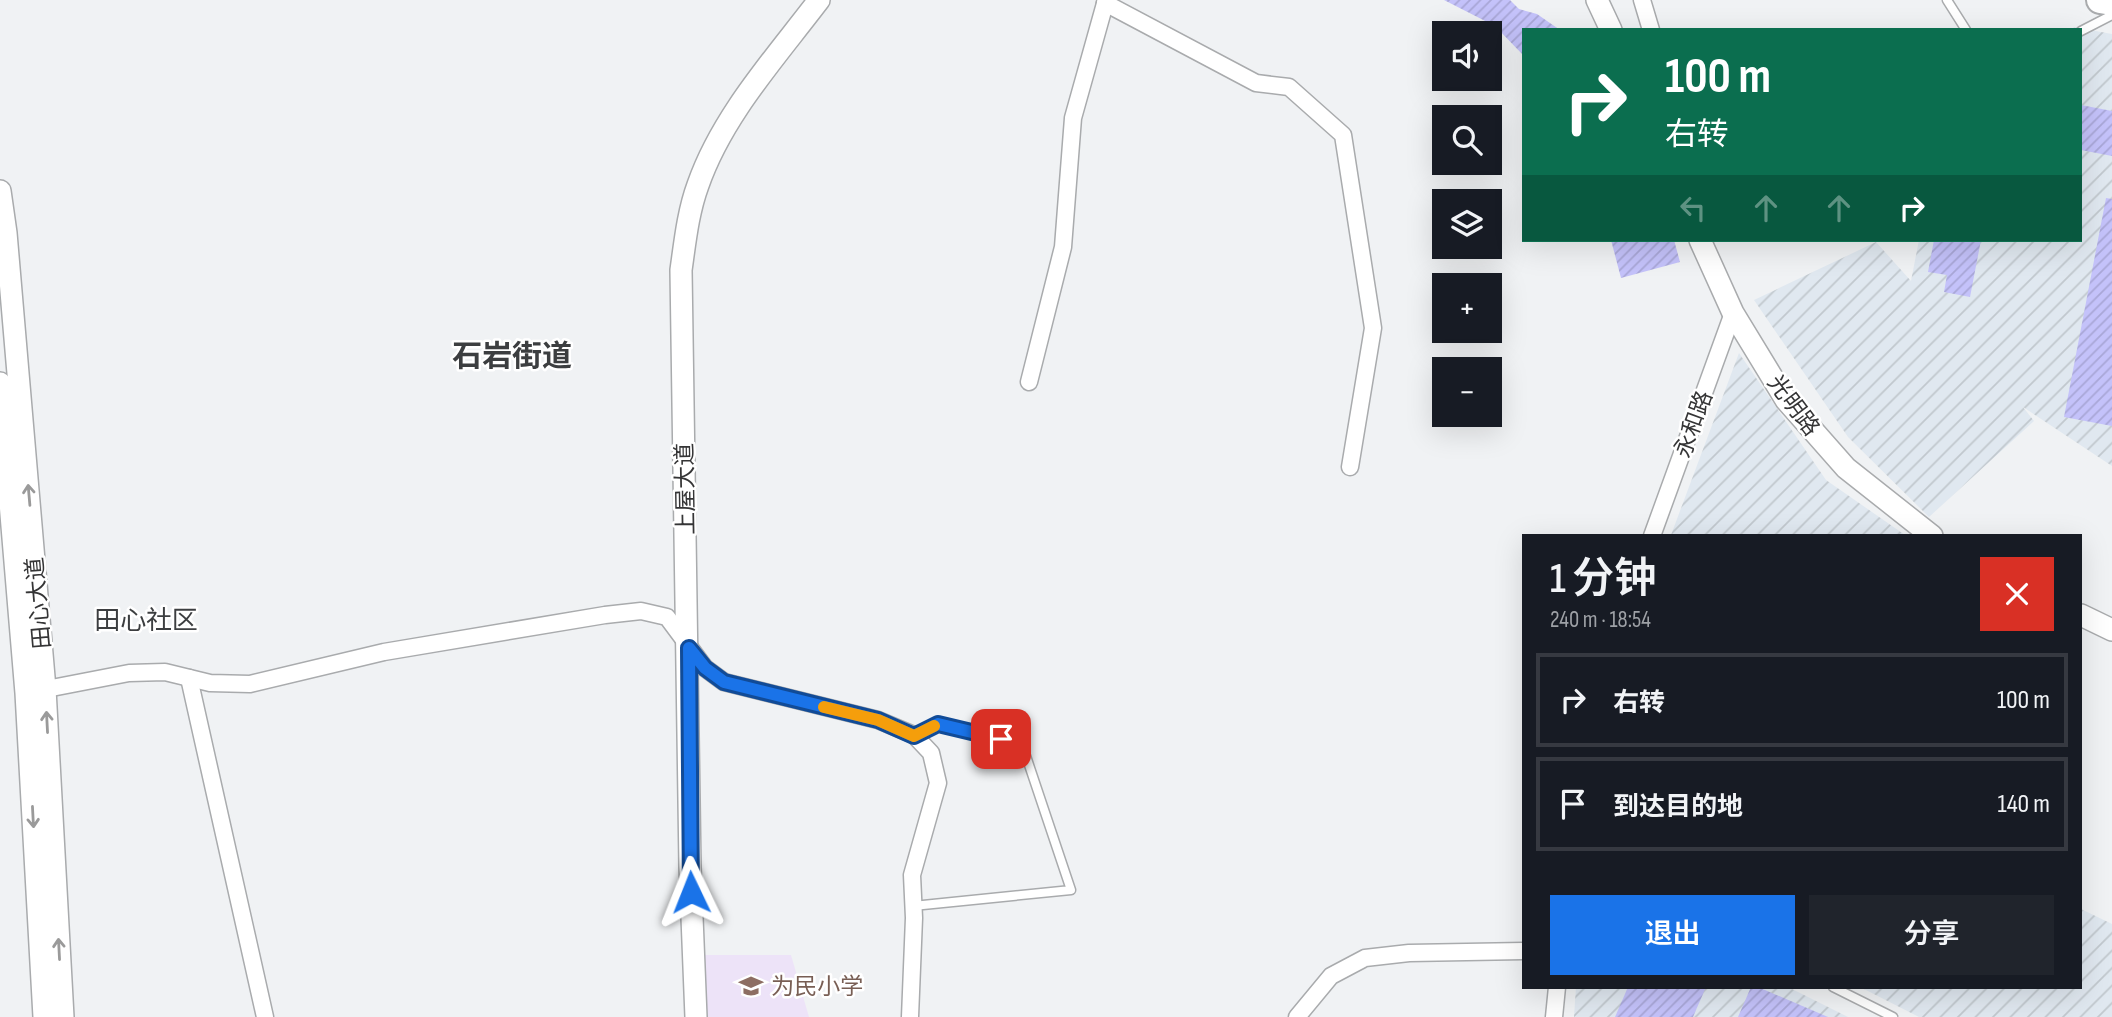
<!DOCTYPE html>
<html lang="zh">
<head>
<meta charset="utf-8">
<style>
	body { margin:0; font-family:"Sofia Sans Condensed","Noto Sans SC",sans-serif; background:#20242c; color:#f1f3f6; height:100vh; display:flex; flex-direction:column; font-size:26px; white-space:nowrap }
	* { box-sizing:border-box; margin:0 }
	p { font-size:23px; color:#9ea1a6 }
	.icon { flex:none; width:38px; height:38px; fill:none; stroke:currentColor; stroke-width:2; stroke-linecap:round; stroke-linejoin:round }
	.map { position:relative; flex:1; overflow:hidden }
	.sheet { position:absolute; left:1522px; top:534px; width:560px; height:455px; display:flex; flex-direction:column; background:#171b24; border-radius:0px; box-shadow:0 7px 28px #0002 }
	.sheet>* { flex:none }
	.top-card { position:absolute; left:1522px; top:28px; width:560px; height:214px; border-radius:0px; box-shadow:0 7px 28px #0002; background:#0b6e4f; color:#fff; overflow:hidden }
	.tools { position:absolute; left:1432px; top:21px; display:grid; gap:14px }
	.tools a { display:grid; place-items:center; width:70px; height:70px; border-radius:0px; background:#171b24; box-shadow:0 7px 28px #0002; font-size:35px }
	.pin { position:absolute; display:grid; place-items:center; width:60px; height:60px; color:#fff; margin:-30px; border-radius:14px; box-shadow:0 4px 10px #0006 }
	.me { position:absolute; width:77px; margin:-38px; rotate:358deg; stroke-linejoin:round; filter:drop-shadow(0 0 5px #0008) }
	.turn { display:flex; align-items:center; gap:24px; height:147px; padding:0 28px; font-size:32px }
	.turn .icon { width:91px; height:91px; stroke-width:2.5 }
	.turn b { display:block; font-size:49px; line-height:60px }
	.lanes { display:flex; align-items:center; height:66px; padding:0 28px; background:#0003; justify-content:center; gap:35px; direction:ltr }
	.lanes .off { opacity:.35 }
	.round { display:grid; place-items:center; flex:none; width:74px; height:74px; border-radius:0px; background:#20242c }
	.head { display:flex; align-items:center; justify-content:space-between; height:119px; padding:0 28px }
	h1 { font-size:42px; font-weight:600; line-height:52px }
	.button { display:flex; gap:14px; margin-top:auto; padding:14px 28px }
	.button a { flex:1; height:80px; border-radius:0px; background:#1a73e8; color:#fff; font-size:28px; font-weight:600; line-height:80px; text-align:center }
	.button a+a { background:#20242c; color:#f1f3f6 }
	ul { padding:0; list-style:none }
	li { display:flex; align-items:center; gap:21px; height:94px; margin:0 14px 10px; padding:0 14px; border:4px solid #363941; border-radius:0px }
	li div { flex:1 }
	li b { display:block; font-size:26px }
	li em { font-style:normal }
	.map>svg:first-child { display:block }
	.industrial { fill:url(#industrial-furrows) }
	.education { fill:#ede3f8 }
	.building { fill:url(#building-hatch) }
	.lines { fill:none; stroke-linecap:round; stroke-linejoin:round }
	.service-casing { stroke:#a9abad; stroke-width:11 }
	.minor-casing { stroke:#a9abad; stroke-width:19 }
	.tertiary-casing { stroke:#a9abad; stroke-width:24 }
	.primary-casing { stroke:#a9abad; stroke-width:30 }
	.service { stroke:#fff; stroke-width:8 }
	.minor { stroke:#fff; stroke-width:16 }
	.tertiary { stroke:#fff; stroke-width:21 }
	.primary { stroke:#fff; stroke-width:26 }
	.oneway { stroke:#9a9a9a }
	.route-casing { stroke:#114b97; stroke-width:18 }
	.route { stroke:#1a73e8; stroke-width:12 }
	.slow { stroke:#f59e0b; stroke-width:12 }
	.labels { text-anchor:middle; stroke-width:5; stroke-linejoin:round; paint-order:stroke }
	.street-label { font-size:23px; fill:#353536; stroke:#fff }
	.education-label { font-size:23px; fill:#785e54; stroke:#fff; text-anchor:start }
	.quarter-label { font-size:26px; fill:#3c3e40; stroke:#fff }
	.district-label { font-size:30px; font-weight:bold; fill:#3c3e40; stroke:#fff }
</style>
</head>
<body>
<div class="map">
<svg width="2112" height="1017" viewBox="0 0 2112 1017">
	<defs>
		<pattern id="industrial-furrows" width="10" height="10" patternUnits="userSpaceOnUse" patternTransform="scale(1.75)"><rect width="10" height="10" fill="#e0e8f0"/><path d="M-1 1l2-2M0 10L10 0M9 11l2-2" fill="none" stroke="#c1c8ce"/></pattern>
		<pattern id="building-hatch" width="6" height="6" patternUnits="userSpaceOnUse" patternTransform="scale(1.75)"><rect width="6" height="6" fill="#c4c2fa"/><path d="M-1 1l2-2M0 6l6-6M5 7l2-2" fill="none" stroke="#a9a7d7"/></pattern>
	</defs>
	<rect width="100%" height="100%" fill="#f0f2f4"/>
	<g class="industrial">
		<path d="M2074 27 2112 34V466L2023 407 2034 421 1929 517 1848 437 1754 300 1876 242 1911 281 1919 240H2081V30H2073Z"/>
		<path d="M1739 353 1826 480 1905 535H1671Z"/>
		<path d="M2081 909 2112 924V1017H1919L1860 987H2081Z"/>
		<path d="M1576 987H1788L1848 1017H1574Z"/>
	</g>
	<path class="education" d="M701 955H791L809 1017H704Z"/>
	<g class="building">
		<path d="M1444 0H1510L1519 9 1537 14 1560 30H1524V56L1495 26Z"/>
		<path d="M2081 105 2112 111V156L2081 150Z"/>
		<path d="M2106 198 2112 199V426L2064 417Z"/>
		<path d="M1611 240H1674L1680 262 1621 278Z"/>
		<path d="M1934 240H1981L1970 297 1944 292 1947 275 1928 272Z"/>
		<path d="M1628 987H1706L1693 1017H1615Z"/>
		<path d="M1751 987H1758L1828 1017H1738Z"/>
	</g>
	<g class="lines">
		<g class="service-casing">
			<g id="service">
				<path d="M1947 0 1966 30"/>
				<path d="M2081 31 2112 15"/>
				<path d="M913 906 1071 890 1022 744 938 724 914 735"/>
				<path d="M1833 987 1893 1017"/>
			</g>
		</g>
		<g class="minor-casing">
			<g id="minor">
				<path d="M1642 0 1651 30"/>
				<path d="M1105 3 1256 83 1289 87 1343 135 1373 328 1350 467"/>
				<path d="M1029 382 1063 247 1073 118 1106 0"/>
				<path d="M1652 536 1733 313"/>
				<path d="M189 678 265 1017"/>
				<path d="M36 691 129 673 165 672 210 683 250 684 384 652 605 615 641 611 667 617 705 668 724 682 878 720 914 735 931 753 938 783 912 875 914 918 910 1017"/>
				<path d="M1297 1017 1331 976 1365 958 1409 953 1524 951"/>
				<path d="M1554 1017 1557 987"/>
			</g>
		</g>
		<g class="tertiary-casing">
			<g id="tertiary">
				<path d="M1597 0 1611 30"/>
				<path d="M0 191 6 233 45 689 63 1017"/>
				<path d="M1700 240 1733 313 1786 400 1846 468 1932 536"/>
				<path d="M0 383 26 693 44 1017"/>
				<path d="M2081 615 2112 630"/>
				<path d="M696 1017 690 867 681 270C685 242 688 212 698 185 722 116 775 58 819 0"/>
			</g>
		</g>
		<g class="primary-casing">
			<path id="primary" d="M2100 0 2112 2"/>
		</g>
		<use href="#service" class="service"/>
		<use href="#minor" class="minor"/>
		<use href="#tertiary" class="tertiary"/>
		<use href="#primary" class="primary"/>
	</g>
	<defs><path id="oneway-shaft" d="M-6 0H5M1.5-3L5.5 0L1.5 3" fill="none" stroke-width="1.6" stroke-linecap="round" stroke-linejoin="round" transform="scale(1.75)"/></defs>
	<g class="oneway">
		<use href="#oneway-shaft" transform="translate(29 495) rotate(-95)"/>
		<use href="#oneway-shaft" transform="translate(47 722) rotate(-93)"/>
		<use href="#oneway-shaft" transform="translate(33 817) rotate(87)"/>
		<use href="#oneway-shaft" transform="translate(59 949) rotate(-93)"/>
	</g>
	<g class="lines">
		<g class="route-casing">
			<path id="route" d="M691 892 689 648 705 668 724 682 878 720 914 736 938 724 1001 739"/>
		</g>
		<use href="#route" class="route"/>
		<path class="slow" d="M824 707 878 720 914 736 934 726"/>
	</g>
	<defs>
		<g id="school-bare" transform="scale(1.89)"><path d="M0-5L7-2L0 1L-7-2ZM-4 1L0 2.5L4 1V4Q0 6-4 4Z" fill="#8d6e63" stroke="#fff" stroke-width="2.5" paint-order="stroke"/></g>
	</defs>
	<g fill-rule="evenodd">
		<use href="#school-bare" x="751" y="986"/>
	</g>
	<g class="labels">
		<g class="street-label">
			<text transform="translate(1794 405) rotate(53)" y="8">光明路</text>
			<text transform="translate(1693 424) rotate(-70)" y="8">永和路</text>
			<text transform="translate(685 489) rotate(-91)" y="8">上屋大道</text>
			<text transform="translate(38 603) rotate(-95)" y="8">田心大道</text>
		</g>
		<g class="education-label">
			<text x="771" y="994">为民小学</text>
		</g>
		<g class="quarter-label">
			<text x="146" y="629">田心社区</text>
		</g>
		<g class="district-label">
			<text x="512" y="366">石岩街道</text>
		</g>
	</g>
</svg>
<div class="tools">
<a><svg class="icon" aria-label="sound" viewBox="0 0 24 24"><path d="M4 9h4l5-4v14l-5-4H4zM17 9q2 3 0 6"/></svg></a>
<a><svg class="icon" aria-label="search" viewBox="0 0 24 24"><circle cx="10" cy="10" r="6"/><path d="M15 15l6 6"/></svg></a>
<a><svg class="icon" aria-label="layers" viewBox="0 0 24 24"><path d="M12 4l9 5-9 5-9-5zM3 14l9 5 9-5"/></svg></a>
<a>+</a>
<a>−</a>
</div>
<div class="pin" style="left:1001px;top:739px;background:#d93025"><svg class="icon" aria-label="arrive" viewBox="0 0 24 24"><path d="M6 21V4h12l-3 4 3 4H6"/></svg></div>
<svg class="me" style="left:691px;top:892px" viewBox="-20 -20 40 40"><path d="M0-17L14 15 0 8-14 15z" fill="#1a73e8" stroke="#fff" stroke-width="4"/></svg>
<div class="top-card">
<div class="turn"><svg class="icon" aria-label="right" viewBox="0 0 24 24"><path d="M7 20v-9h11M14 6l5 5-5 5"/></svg><div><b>100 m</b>右转</div></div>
<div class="lanes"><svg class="icon off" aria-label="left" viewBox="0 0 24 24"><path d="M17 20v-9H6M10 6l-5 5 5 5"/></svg><svg class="icon off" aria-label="ahead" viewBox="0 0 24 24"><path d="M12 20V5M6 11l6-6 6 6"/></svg><svg class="icon off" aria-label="ahead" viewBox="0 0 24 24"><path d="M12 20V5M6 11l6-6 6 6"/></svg><svg class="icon" aria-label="right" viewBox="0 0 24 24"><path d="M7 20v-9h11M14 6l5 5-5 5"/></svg></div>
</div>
<section class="sheet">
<div class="head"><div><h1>1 分钟</h1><p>240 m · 18:54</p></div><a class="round" style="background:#d93025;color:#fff"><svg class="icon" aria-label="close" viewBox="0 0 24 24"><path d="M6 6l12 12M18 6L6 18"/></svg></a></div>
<ul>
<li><svg class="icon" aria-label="right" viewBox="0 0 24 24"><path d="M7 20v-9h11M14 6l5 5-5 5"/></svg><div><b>右转</b></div><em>100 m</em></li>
<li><svg class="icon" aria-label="arrive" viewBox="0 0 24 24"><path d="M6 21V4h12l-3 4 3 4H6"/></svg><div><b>到达目的地</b></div><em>140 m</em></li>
</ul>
<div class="button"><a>退出</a><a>分享</a></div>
</section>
</div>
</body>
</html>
